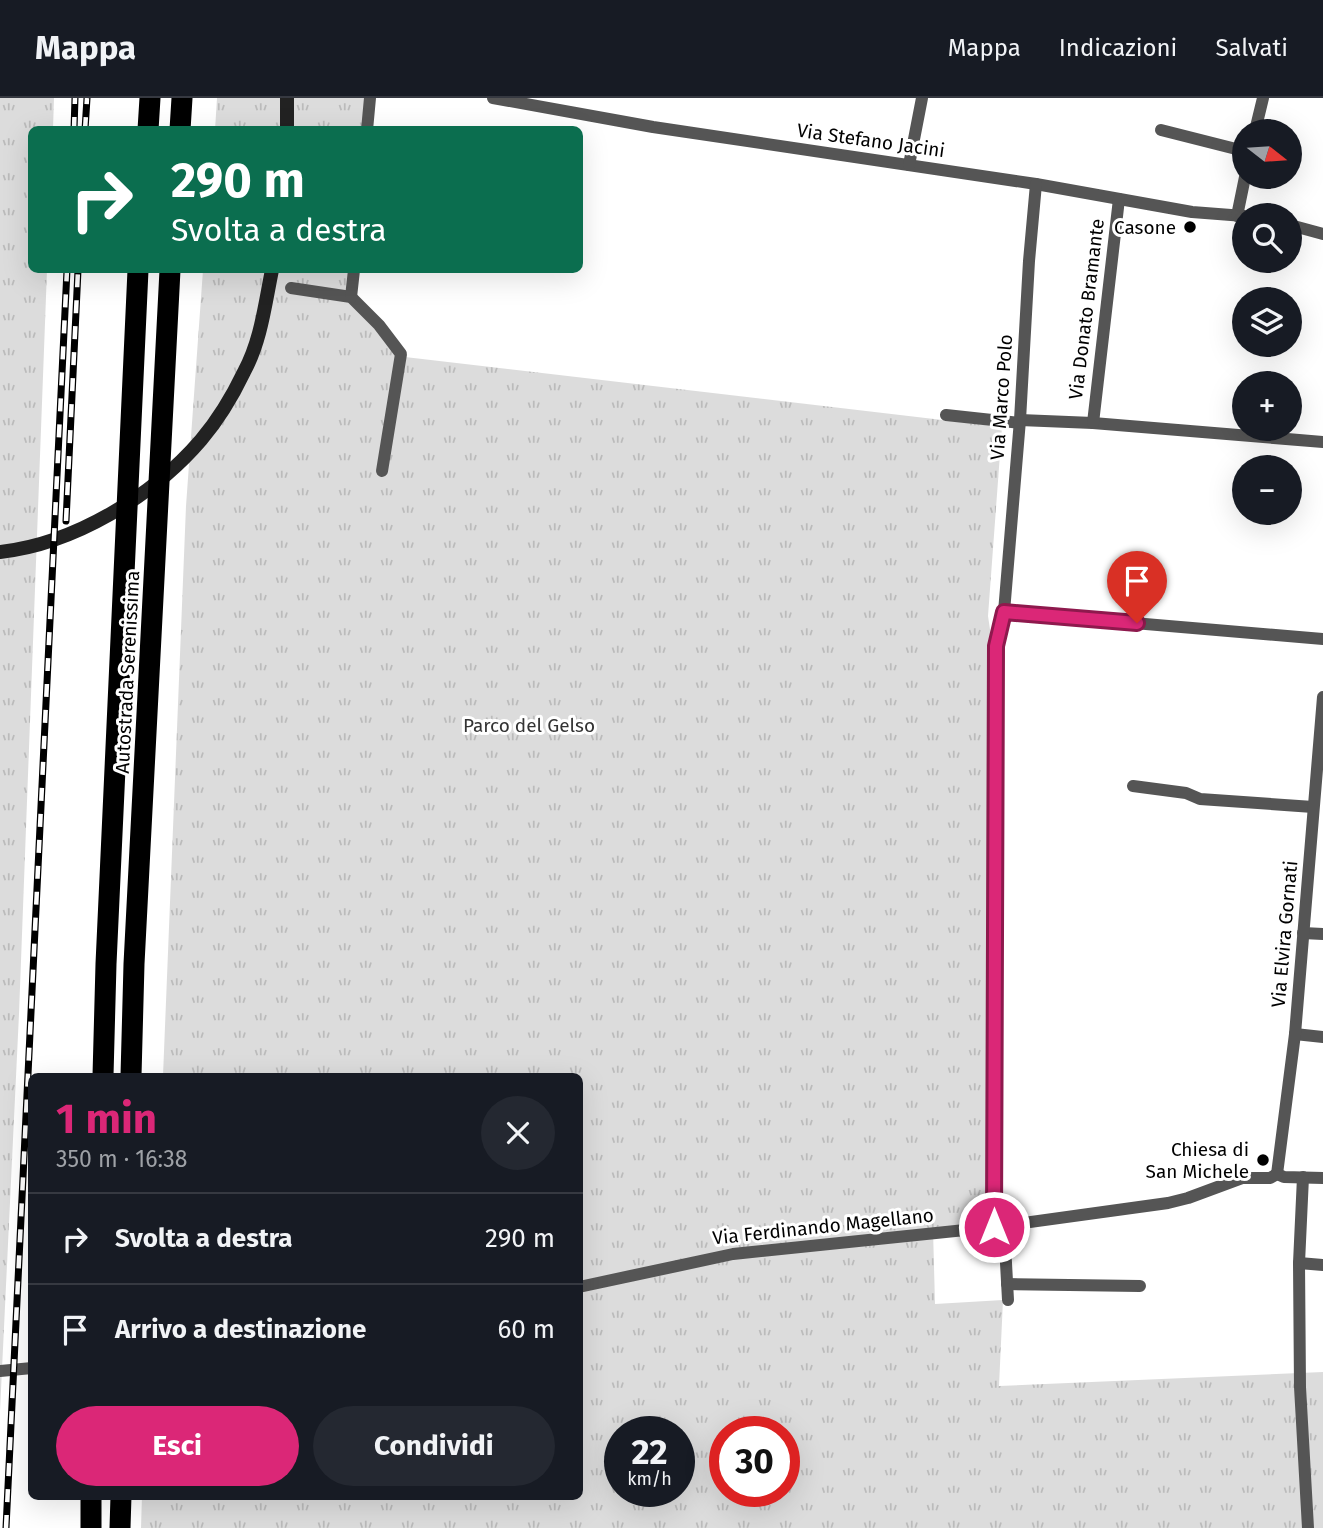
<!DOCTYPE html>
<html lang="it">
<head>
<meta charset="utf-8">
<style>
	body { margin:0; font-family:"Fira Sans",sans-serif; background:#242831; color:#f1f3f6; height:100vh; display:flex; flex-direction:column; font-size:26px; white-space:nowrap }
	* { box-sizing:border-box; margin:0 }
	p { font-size:23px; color:#9ea1a6 }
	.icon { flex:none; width:38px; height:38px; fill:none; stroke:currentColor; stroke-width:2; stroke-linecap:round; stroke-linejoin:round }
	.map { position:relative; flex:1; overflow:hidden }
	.drawer { position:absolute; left:28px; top:975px; width:555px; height:427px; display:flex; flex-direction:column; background:#171b24; border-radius:10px; box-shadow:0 7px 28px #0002 }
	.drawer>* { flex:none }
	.hud { position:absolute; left:28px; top:28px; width:555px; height:147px; border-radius:10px; box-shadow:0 7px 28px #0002; background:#0b6e4f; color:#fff; overflow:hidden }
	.needle { width:46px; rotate:107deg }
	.controls { position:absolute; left:1232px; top:21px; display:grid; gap:14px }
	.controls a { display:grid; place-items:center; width:70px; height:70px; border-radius:50%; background:#171b24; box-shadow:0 7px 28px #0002; font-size:35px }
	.speed { position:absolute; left:604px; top:1318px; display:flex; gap:14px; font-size:35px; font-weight:700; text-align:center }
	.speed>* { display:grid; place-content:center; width:91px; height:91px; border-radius:50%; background:#171b24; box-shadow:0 7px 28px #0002; line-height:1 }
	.speed small { font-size:18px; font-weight:400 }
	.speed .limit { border:10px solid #d22; background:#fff; color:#111 }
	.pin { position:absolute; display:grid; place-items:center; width:60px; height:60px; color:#fff; margin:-72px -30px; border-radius:50% 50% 50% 0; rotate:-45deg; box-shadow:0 0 7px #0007 }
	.pin .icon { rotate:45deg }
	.me { position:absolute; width:77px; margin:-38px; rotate:0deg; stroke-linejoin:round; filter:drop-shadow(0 0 5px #0008) }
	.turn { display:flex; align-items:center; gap:24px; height:147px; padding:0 28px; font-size:32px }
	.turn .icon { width:91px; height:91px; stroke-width:2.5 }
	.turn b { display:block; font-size:49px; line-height:60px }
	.round { display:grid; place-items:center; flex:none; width:74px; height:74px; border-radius:37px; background:#242831 }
	.head { display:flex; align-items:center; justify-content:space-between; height:119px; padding:0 28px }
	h1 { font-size:42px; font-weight:700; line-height:52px; color:#db2777 }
	.action { display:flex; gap:14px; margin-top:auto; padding:14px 28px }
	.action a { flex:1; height:80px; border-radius:42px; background:#db2777; color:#fff; font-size:28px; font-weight:700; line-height:80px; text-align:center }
	.action a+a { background:#242831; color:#f1f3f6 }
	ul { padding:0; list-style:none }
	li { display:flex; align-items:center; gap:21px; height:91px; padding:0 28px; border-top:2px solid #363941 }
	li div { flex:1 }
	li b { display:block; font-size:26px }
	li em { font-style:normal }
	header { display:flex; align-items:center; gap:42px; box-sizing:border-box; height:98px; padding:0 35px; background:#171b24; border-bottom:2px solid #363941 }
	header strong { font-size:33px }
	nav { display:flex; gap:38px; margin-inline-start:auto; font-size:24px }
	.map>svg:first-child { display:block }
	.park { fill:url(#park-tufts); fill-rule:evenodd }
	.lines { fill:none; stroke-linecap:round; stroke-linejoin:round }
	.street { stroke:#555; stroke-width:12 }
	.secondary { stroke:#222; stroke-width:14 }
	.highway { stroke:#000; stroke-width:21 }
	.rail-casing { stroke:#000; stroke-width:7 }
	.rail { stroke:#fff; stroke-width:4.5; stroke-dasharray:13; stroke-linecap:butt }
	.route-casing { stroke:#8e194d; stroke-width:18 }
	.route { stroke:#db2777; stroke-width:12 }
	.poi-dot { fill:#000; stroke:#fff; stroke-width:2.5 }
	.labels { text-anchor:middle; stroke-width:6; stroke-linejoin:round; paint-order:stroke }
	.street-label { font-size:19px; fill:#000; stroke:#fff }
	.poi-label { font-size:19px; fill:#000; stroke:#fff; text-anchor:end }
	.park-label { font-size:19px; fill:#333; stroke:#fff }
</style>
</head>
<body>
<header>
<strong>Mappa</strong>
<nav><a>Mappa</a><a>Indicazioni</a><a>Salvati</a></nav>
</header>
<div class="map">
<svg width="1323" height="1430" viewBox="0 0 1323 1430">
	<defs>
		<pattern id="park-tufts" width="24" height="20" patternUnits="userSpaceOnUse" patternTransform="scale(1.75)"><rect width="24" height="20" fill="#dcdcdc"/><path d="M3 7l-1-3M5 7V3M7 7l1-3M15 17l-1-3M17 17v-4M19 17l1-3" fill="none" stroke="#bbb"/></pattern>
	</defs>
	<rect width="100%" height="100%" fill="#fff"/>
	<g class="park">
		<path d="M0 0H54L53 31 32 32V172H47L19 916 0 1313Z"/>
		<path d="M217 0H366L364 31 215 32Z"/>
		<path d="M203 172H350L347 202 405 259 1002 329 988 518 992 545 990 1123 933 1131 935 1206 1003 1202 999 1288 1323 1274V1430H141L142 1398H579V978H163L186 408ZM620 1334H679V1393H620ZM724 1334H784V1393H724Z"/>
	</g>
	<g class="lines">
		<g class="street">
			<path d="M493 0 653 29 1036 86 1192 114 1244 118"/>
			<path d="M367 32 370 0"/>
			<path d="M1161 32 1244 53"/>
			<path d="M1255 33 1263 0"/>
			<path d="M909 67 922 0"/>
			<path d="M1237 118 1245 79"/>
			<path d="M1290 127 1323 136"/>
			<path d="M291 190 351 199 379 227 401 256 382 373"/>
			<path d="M351 199 354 172"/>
			<path d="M946 317 1020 325"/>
			<path d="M1020 322 1093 325 1323 344"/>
			<path d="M1093 325 1119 101"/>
			<path d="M1004 514 1323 541"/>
			<path d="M1133 688 1186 695 1200 701 1313 709"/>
			<path d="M1303 835 1323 836"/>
			<path d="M1295 936 1323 939"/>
			<path d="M1277 1076 1295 936 1323 599"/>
			<path d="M1277 1076 1284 1079 1323 1080"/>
			<path d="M1303 1079 1299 1165 1300 1289 1308 1430"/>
			<path d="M1004 1128 1008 1202"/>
			<path d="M994 1129 996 548 1004 514 1020 322 1029 163 1036 86"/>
			<path d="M1299 1165 1323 1167"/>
			<path d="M1007 1186 1140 1188"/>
			<path d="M579 1189 733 1156 994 1129 1168 1105 1188 1100 1242 1080H1270L1277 1076"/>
			<path d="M0 1273 32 1270"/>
		</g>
		<g class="secondary">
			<path d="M287 32V0"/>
			<path d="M0 454C74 446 153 398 201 342 218 322 233 297 244 274 261 243 265 206 272 172"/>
		</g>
		<g class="highway">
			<path d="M148 32 150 0"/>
			<path d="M180 32 182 0"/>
			<path d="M103 978 106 866 138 172"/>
			<path d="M131 978 134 866 170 172"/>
			<path d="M91 1430V1398"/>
			<path d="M120 1430 121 1398"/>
		</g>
		<g class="rail-casing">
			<g id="rail">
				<path d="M74 32 75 0"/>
				<path d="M85 32 87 0"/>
				<path d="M66 423 78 172"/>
				<path d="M6 1430 67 172"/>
			</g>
		</g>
		<use href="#rail" class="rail"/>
	</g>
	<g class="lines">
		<g class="route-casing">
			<path id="route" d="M994 1129 996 548 1004 514 1137 525"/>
		</g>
		<use href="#route" class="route"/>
	</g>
	<g class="poi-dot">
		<circle cx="1190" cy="129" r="7"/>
		<circle cx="1263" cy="1062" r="7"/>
	</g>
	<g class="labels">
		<g class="street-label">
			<text transform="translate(871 42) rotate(8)" y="7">Via Stefano Jacini</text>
			<text transform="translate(1086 211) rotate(-83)" y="7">Via Donato Bramante</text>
			<text transform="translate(1001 299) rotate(-86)" y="7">Via Marco Polo</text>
			<text transform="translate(127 574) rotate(-87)" y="7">Autostrada Serenissima</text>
			<text transform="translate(1284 836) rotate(-85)" y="7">Via Elvira Gornati</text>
			<text transform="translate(823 1128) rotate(-6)" y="7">Via Ferdinando Magellano</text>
		</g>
		<g class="poi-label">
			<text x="1176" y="136">Casone</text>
			<text x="1249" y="1058">Chiesa di<tspan x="1249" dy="22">San Michele</tspan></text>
		</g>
		<g class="park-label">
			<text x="529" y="634">Parco del Gelso</text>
		</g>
	</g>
</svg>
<div class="controls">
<a><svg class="needle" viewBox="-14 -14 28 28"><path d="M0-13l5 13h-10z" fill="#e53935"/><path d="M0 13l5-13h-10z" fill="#9ea1a6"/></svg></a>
<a><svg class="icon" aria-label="search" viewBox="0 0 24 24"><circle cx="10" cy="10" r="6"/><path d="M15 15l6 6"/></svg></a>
<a><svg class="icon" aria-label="layers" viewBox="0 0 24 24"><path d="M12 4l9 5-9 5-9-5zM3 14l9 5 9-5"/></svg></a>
<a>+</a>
<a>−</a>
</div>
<div class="speed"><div>22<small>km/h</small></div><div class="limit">30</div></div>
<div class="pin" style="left:1137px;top:525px;background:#d93025"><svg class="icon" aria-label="arrive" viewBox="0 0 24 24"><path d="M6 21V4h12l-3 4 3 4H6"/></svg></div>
<svg class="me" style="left:994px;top:1129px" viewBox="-20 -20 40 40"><circle r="17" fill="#db2777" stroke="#fff" stroke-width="3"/><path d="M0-11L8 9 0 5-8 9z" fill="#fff"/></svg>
<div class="hud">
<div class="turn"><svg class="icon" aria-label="right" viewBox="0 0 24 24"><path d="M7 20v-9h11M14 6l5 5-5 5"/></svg><div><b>290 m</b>Svolta a destra</div></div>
</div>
<section class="drawer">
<div class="head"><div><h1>1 min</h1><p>350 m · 16:38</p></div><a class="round"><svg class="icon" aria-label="close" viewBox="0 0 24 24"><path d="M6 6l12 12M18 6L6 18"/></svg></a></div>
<ul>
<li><svg class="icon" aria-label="right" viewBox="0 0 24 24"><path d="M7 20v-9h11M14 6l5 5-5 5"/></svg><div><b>Svolta a destra</b></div><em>290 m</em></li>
<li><svg class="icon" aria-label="arrive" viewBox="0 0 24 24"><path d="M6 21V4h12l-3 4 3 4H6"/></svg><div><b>Arrivo a destinazione</b></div><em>60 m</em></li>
</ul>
<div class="action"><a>Esci</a><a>Condividi</a></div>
</section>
</div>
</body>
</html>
